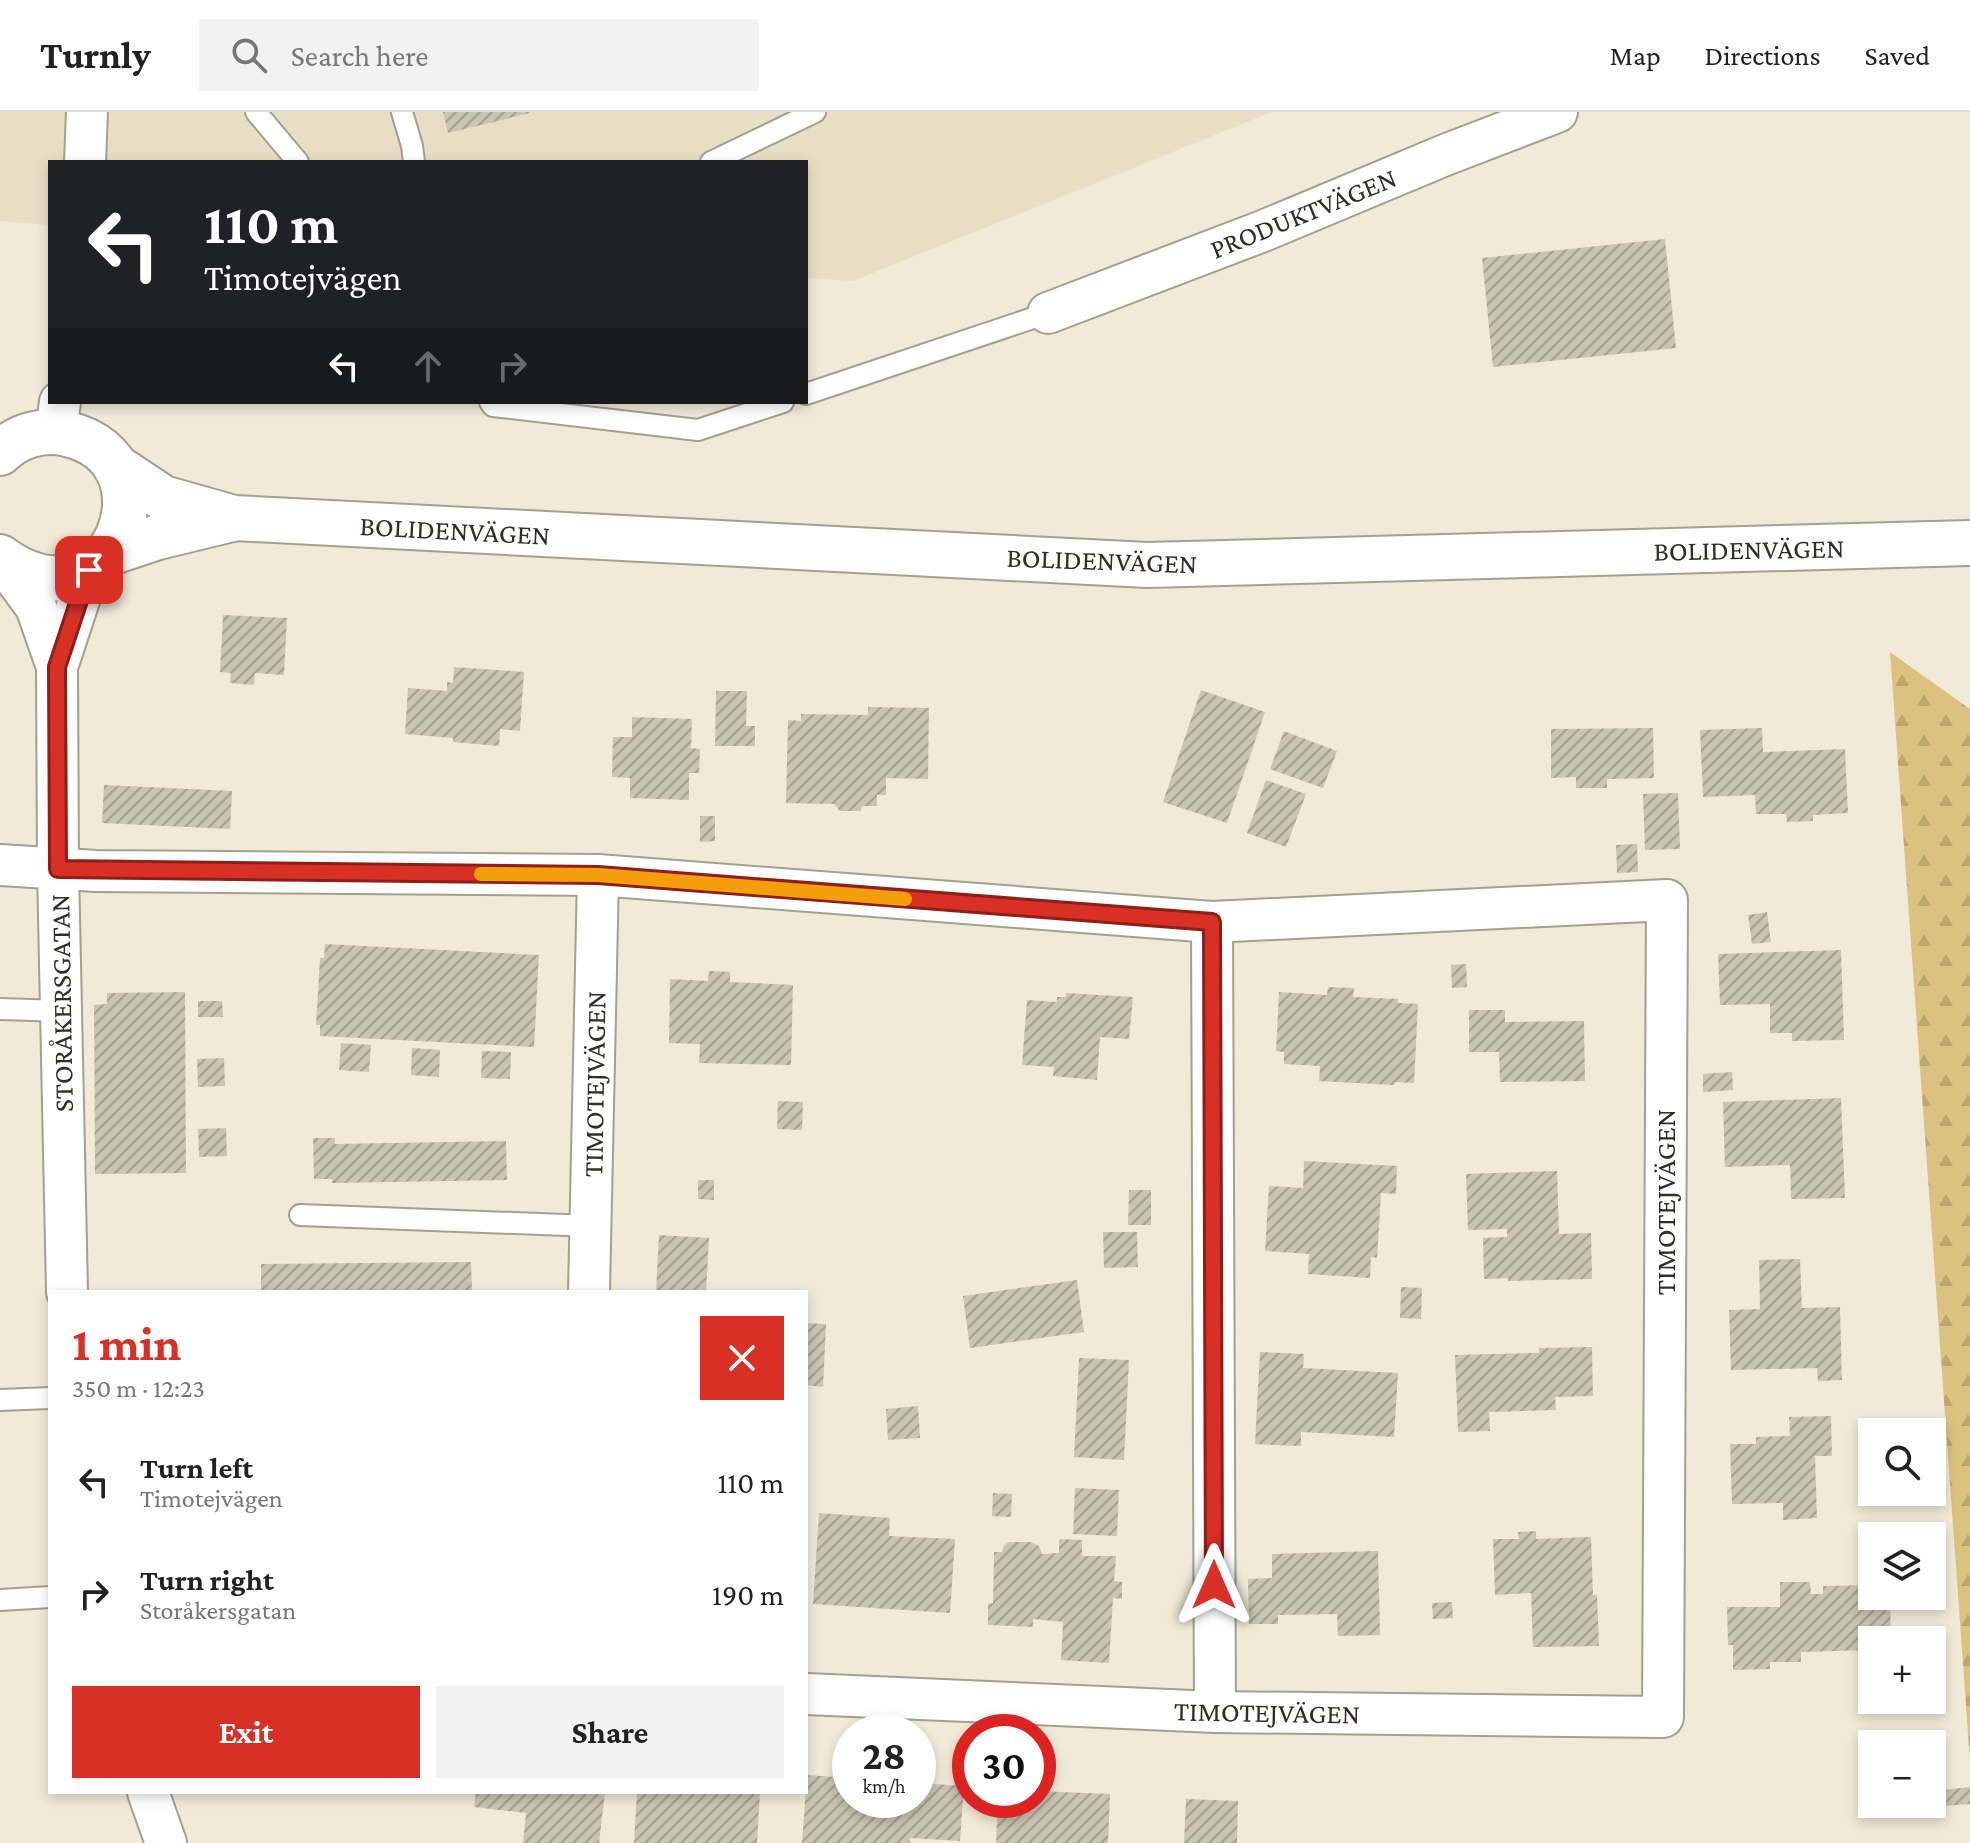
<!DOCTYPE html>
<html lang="en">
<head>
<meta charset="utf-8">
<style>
	body { margin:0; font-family:"Crimson Pro",serif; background:#f2f2f2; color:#222; height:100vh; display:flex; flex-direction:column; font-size:30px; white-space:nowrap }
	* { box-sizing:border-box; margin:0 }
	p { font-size:26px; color:#767676 }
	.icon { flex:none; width:44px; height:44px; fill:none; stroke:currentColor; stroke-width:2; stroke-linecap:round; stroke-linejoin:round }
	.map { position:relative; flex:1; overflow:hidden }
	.drawer { position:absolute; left:48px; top:1178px; width:760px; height:504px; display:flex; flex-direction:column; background:#fff; border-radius:0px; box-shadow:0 4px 12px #0003 }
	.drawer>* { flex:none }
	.banner { position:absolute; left:48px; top:48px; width:760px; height:244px; border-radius:0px; box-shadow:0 4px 12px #0003; background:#202124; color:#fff; overflow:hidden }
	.tools { position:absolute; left:1858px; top:1306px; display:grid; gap:16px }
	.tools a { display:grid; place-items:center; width:88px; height:88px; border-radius:0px; background:#fff; box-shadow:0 4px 12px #0003; font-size:40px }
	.speed { position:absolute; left:832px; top:1602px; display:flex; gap:16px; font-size:40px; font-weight:700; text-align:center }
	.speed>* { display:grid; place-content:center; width:104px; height:104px; border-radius:50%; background:#fff; box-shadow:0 4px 12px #0003; line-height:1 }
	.speed small { font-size:20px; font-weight:400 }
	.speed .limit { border:12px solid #d22; background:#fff; color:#111 }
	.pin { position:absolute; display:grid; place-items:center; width:68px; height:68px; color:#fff; margin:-34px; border-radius:16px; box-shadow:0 4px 12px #0006 }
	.me { position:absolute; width:88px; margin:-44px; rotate:0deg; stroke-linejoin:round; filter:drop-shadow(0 0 6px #0008) }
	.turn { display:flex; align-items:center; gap:28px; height:168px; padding:0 24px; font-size:36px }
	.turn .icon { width:104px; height:104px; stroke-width:2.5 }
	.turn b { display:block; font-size:56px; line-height:68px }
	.lanes { display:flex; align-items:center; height:76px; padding:0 24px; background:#0003; justify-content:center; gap:40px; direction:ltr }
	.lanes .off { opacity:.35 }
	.round { display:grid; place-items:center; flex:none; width:84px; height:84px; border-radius:0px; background:#f2f2f2 }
	.headline { display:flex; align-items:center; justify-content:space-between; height:136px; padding:0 24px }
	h1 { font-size:48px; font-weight:700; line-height:60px; color:#d93025 }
	.primary-button { display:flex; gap:16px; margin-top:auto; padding:16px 24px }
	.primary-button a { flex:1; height:92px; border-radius:0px; background:#d93025; color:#fff; font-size:32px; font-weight:700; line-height:92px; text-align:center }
	.primary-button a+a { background:#f2f2f2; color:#222 }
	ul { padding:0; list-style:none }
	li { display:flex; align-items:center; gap:24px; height:112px; padding:0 24px }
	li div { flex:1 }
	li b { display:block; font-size:30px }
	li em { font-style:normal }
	header { display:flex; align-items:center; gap:48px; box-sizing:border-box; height:112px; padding:0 40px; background:#fff; border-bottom:2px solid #e0e0e0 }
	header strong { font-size:38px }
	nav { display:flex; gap:44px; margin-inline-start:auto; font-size:28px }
	.search { width:560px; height:72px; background:#f2f2f2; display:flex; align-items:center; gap:20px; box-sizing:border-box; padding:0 28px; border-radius:0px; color:#767676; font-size:30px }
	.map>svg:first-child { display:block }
	.built { fill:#e7dfc5 }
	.forest { fill:url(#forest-firs) }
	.building { fill:url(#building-hatch) }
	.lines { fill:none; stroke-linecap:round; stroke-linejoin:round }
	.service-casing { stroke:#a59f8e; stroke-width:24 }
	.minor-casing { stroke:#a59f8e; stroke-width:44 }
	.secondary-casing { stroke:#a59f8e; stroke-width:48 }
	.service { stroke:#fff; stroke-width:20 }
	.minor { stroke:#fff; stroke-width:40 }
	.secondary { stroke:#fff; stroke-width:44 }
	.route-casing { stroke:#8d1f18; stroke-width:20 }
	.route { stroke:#d93025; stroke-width:14 }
	.slow { stroke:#f59e0b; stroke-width:14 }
	.labels { text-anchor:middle; stroke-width:6; stroke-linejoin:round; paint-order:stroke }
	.street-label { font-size:28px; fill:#312e27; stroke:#fff }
</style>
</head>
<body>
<header>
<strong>Turnly</strong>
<div class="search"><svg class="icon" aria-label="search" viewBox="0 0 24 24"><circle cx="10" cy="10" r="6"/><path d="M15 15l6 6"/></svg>Search here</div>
<nav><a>Map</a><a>Directions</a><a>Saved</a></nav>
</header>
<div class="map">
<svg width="1970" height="1731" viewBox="0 0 1970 1731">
	<defs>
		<pattern id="forest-firs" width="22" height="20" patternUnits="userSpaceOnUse" patternTransform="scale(2)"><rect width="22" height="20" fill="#dbc37f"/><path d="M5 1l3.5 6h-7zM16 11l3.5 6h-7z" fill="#bca86e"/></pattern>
		<pattern id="building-hatch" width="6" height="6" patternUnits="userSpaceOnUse" patternTransform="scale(2)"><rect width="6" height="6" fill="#cac4b2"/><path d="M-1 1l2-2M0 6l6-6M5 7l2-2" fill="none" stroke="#a5a091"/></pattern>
	</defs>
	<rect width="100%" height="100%" fill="#f1ead8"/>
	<path class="built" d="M0 0H1272L853 169 806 166V50H50V113L0 109Z"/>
	<path class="forest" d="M1890 540 1970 597V1649Z"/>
	<g class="building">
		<path d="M443 0H530V1L448 21Z"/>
		<path d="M1665 127 1676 236 1493 255 1482 146Z"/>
		<path d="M223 503 287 506 284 563 255 561 254 573 230 571 231 561 220 560Z"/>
		<path d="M454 555 524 560 520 619 500 617 499 634 453 630V626L405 622 408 576 447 579V570L453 571Z"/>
		<path d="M1201 578 1265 600 1227 711 1163 690Z"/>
		<path d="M716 579H747L746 614H755V634H715Z"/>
		<path d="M868 595 929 596 928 667 886 666V683H877V694H863L860 699H840L834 692 786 691 788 608 801 609V602L868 603Z"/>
		<path d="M632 605 692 607 691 636 700 637 699 661H689V688L630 686V666L612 665 613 625H632Z"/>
		<path d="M1653 616 1654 666 1607 667V676H1576V665L1551 666V617Z"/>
		<path d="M1762 616 1763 640 1845 637 1848 701 1813 703V709L1787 710 1786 702H1756L1755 683 1703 685 1700 618Z"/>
		<path d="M1284 619 1337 639 1323 676 1270 657Z"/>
		<path d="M1266 668 1306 682 1286 735 1247 721Z"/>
		<path d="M104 673 232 679 230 717 102 711Z"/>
		<path d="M1678 681 1680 737 1645 738 1643 682Z"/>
		<path d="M700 704H715V729L700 730Z"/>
		<path d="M1637 732 1638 760 1617 761 1616 733Z"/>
		<path d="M1767 800 1771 830 1752 832 1748 803Z"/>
		<path d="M325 832 539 843 534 935 320 924V913H316L320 846H324Z"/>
		<path d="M1841 838 1844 928 1792 929V921H1770V892L1720 893 1718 842Z"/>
		<path d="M1466 852 1467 875 1452 876 1451 853Z"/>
		<path d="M709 859 730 860V870L793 873 791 953 699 951 700 932 669 931 670 867 708 869Z"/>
		<path d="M1328 875 1354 876 1353 885 1398 887V891L1418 892 1414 971 1395 970 1394 973 1319 969 1320 954 1284 952V940L1276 939 1279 880 1327 883Z"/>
		<path d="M185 880 186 1061 95 1062 94 893 107 892V881Z"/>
		<path d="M1066 881 1133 885 1129 927 1100 925 1097 968 1053 964 1054 955 1022 953 1027 888 1057 890V885H1066Z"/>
		<path d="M198 889H222L223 905H198Z"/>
		<path d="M1469 898H1505V910L1584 909 1585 969 1500 970 1499 940H1469Z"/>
		<path d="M341 931 371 933 369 960 339 958Z"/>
		<path d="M412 936 440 938 439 965 411 963Z"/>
		<path d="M482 939 511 940 510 967 481 966Z"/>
		<path d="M224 946 225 974 198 975 197 947Z"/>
		<path d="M1732 960 1733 978 1703 980V962Z"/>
		<path d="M1841 986 1845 1086 1791 1087 1790 1053 1725 1055 1723 990Z"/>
		<path d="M778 989 803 990 802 1018 777 1017Z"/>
		<path d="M226 1016 227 1044 199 1045 198 1017Z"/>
		<path d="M313 1026H335V1032L506 1029 507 1068 332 1071V1067H314Z"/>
		<path d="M1304 1049 1397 1054 1396 1082 1381 1081 1377 1146 1371 1145 1370 1166 1308 1162 1309 1142 1265 1139 1269 1074 1303 1076Z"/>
		<path d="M1557 1059 1559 1122 1591 1121 1592 1167 1508 1169V1166L1484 1167 1483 1126 1507 1125V1117L1468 1118 1466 1062Z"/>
		<path d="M698 1068H714V1088L698 1087Z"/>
		<path d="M1129 1078H1151V1113H1128Z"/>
		<path d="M1103 1120H1137L1138 1155 1104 1156Z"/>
		<path d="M659 1123 709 1126 706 1180H656Z"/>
		<path d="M1800 1147 1802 1196 1840 1195 1842 1268 1818 1269 1817 1256 1731 1258 1729 1198 1760 1197 1759 1148Z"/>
		<path d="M471 1150 472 1180H261V1152Z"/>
		<path d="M1077 1168 1084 1220 970 1236 963 1184Z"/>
		<path d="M1401 1175 1422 1176 1421 1207 1400 1206Z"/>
		<path d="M806 1211 826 1212 823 1275 806 1273Z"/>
		<path d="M1592 1235 1593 1284 1555 1285 1556 1298 1489 1300 1490 1319 1458 1320 1455 1243 1539 1241V1236Z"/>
		<path d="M1260 1240 1304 1242 1303 1256 1398 1261 1394 1325 1301 1320V1334L1255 1332Z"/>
		<path d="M1079 1246 1129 1248 1124 1348 1074 1345Z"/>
		<path d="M918 1294 920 1326 888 1328 886 1297Z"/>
		<path d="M1831 1304 1832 1344H1815L1817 1406 1783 1408V1391L1732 1392 1730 1332H1756V1325L1790 1324 1789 1305Z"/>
		<path d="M1075 1376 1119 1378 1117 1424 1073 1422Z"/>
		<path d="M993 1381 1012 1382 1011 1405 992 1404Z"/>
		<path d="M819 1401 890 1406 889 1424 955 1427 950 1501 813 1492Z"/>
		<path d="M1536 1419V1427L1591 1425 1593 1483H1597L1599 1534 1533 1535 1531 1481 1495 1483 1493 1427H1519L1518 1420Z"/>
		<path d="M1059 1427 1082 1428V1444H1116L1114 1469 1122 1470V1487L1113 1486 1109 1551 1061 1548 1063 1510 1033 1507V1515L988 1513V1492L993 1491 994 1440H1002L1004 1434 1009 1430H1030L1039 1434 1042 1442 1059 1441Z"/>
		<path d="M1378 1439 1380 1523 1338 1524 1337 1502 1278 1503V1512H1249L1248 1467 1272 1466V1442Z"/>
		<path d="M1780 1470H1810L1811 1482H1823V1474L1872 1473V1484H1890L1891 1528H1872V1538L1801 1540V1550H1770V1557L1733 1558V1533H1728L1727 1495H1780Z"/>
		<path d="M1452 1490 1453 1506 1433 1507 1432 1491Z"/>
		<path d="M807 1663 850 1666V1688H918V1671L964 1674 960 1729 910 1726V1731H802Z"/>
		<path d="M1970 1675V1692L1944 1694 1942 1678Z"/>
		<path d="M1038 1679 1110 1682 1108 1731H996L998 1688H1038Z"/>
		<path d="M476 1680H605L599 1731H523L526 1701 474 1695Z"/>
		<path d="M637 1680H760L757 1731H634Z"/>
		<path d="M1186 1687 1238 1689 1237 1731H1184Z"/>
	</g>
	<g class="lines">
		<g class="service-casing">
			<g id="service">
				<path d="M256 0 298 50"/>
				<path d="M402 0 412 34 414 50"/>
				<path d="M711 50 815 0"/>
				<path d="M806 282 1048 201"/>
				<path d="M490 290 493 294 698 318 783 290"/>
				<path d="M0 897 62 899"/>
				<path d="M300 1103 591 1114"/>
				<path d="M0 1288 50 1286"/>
				<path d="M0 1488 50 1485"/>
			</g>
		</g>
		<g class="minor-casing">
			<g id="minor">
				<path d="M85 50 87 0"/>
				<path d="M1048 201 1263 119 1445 43 1557 0"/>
				<path d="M56 319 60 290"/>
				<path d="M0 446 36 495 57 555"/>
				<path d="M0 753 96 759 598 763 1212 810 1667 788 1663 1605 1215 1600 806 1582"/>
				<path d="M1212 810 1215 1600"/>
				<path d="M67 1180 58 757 57 555 89 458"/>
				<path d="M589 1180 598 763"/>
				<path d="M148 1680 166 1731"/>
			</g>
		</g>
		<g class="secondary-casing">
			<g id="secondary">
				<path d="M0 341C17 324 43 316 67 322 180 347 112 527 0 445"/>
				<path d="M115 354 163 386 234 406 1147 453 1970 431"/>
				<path d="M107 442 158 425 232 407"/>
			</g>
		</g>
		<use href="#service" class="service"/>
		<use href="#minor" class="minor"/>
		<use href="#secondary" class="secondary"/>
	</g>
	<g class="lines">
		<g class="route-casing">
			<path id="route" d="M89 458 57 555 58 757 598 763 1212 810 1214 1473"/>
		</g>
		<use href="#route" class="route"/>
		<path class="slow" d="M481 762 598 763 905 787"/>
	</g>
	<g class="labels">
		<g class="street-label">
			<text transform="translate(1303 101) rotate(-22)" y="10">PRODUKTVÄGEN</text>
			<text transform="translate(455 418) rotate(3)" y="10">BOLIDENVÄGEN</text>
			<text transform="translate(1749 437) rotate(-1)" y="10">BOLIDENVÄGEN</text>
			<text transform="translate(1102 448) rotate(2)" y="10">BOLIDENVÄGEN</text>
			<text transform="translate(61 891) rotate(-91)" y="10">STORÅKERSGATAN</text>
			<text transform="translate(594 972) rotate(-89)" y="10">TIMOTEJVÄGEN</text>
			<text transform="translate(1665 1090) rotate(-90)" y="10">TIMOTEJVÄGEN</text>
			<text transform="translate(1267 1600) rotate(1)" y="10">TIMOTEJVÄGEN</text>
		</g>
	</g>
</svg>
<div class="tools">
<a><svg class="icon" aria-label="search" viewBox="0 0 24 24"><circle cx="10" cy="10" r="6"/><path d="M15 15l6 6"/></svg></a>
<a><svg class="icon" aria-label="layers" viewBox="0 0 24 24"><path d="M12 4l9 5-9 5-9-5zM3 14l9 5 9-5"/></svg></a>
<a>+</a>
<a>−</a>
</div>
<div class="speed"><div>28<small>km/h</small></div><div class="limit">30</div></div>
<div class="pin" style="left:89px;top:458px;background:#d93025"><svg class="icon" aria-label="arrive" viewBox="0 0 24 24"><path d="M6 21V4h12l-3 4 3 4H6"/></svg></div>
<svg class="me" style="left:1214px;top:1473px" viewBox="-20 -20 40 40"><path d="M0-17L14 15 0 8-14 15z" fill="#d93025" stroke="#fff" stroke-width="4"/></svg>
<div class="banner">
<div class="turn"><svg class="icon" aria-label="left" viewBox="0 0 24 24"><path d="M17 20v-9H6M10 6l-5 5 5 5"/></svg><div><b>110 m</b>Timotejvägen</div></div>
<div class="lanes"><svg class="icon" aria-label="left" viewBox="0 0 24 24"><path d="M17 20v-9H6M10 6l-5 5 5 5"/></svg><svg class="icon off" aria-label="ahead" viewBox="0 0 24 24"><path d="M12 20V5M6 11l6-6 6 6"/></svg><svg class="icon off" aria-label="right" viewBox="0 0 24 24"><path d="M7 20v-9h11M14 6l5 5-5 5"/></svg></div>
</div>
<section class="drawer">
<div class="headline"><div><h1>1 min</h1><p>350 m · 12:23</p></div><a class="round" style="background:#d93025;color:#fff"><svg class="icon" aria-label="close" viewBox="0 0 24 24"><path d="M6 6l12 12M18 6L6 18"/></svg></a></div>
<ul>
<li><svg class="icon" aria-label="left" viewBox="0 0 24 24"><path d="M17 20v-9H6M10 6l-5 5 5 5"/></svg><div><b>Turn left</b><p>Timotejvägen</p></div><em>110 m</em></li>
<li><svg class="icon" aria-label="right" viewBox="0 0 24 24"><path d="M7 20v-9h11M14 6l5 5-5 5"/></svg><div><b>Turn right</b><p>Storåkersgatan</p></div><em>190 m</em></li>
</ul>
<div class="primary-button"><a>Exit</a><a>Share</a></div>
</section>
</div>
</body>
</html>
